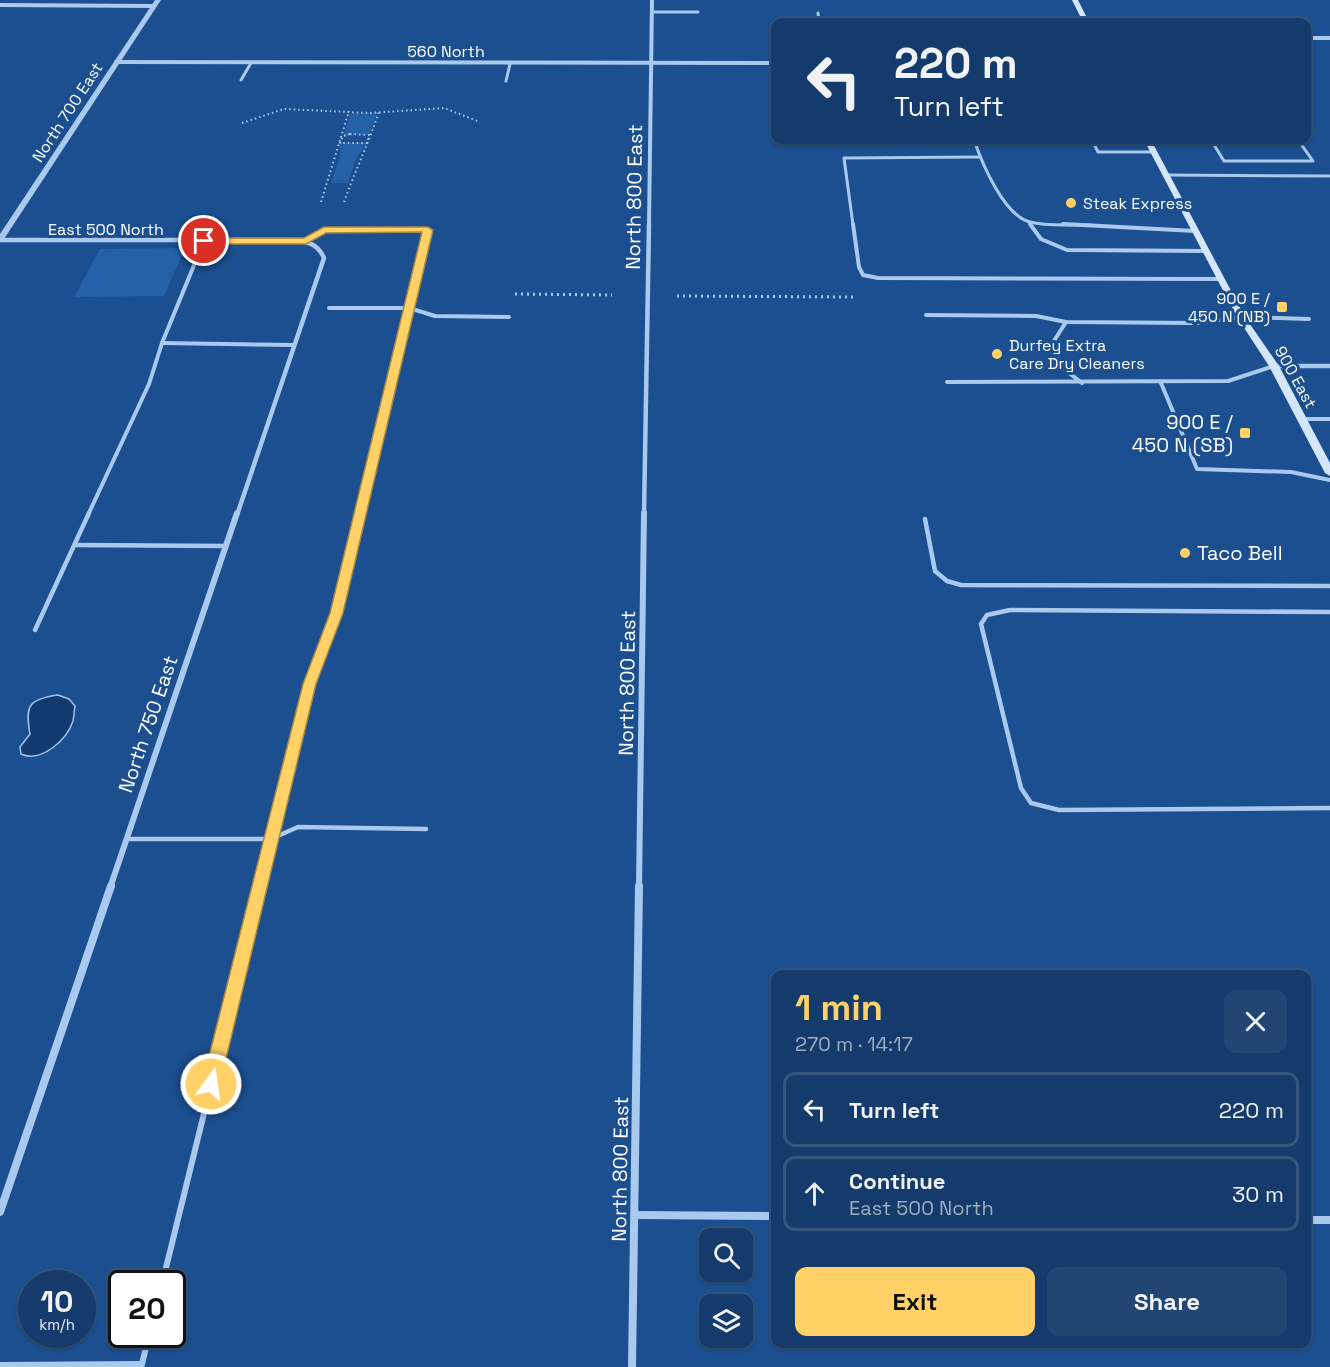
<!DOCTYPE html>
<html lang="en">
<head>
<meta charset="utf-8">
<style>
	body { margin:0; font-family:"Space Grotesk",sans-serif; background:#214673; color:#f1f3f6; height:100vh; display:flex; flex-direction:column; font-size:22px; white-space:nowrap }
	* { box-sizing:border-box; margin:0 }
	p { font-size:20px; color:#9dadc1 }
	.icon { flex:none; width:33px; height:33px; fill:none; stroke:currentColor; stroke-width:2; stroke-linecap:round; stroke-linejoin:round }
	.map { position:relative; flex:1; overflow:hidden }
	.drawer { position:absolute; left:771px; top:970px; width:540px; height:378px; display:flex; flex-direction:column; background:#143b6b; border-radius:12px; box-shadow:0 2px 4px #0004,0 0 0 2px #33557e }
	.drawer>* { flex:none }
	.top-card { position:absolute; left:771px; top:18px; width:540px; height:126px; border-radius:12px; box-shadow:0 2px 4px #0004,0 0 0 2px #33557e; background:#143b6b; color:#f1f3f6; overflow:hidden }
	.controls { position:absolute; left:699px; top:1228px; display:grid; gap:12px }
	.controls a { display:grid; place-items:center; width:54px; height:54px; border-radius:12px; background:#143b6b; box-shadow:0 2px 4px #0004,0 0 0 2px #33557e; font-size:30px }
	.speed { position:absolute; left:18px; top:1270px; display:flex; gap:12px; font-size:30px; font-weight:700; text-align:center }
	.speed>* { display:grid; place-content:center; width:78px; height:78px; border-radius:50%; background:#143b6b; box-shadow:0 2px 4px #0004,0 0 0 2px #33557e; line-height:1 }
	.speed small { font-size:15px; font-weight:400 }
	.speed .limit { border:3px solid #111; border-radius:9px; background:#fff; color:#111 }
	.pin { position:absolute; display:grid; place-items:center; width:51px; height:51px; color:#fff; margin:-26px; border:3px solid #fff; border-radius:50%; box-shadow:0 2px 6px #0007 }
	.me { position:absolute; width:66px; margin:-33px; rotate:14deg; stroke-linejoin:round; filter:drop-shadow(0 0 4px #0008) }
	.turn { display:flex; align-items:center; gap:21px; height:126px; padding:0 24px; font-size:27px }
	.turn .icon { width:78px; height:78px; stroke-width:2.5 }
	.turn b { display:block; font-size:42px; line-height:51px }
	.round { display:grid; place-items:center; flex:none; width:63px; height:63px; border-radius:12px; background:#214673 }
	.summary { display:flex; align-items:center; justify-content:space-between; height:102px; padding:0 24px }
	h1 { font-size:36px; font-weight:700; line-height:45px; color:#ffd166 }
	.action { display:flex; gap:12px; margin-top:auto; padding:12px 24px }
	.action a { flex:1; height:69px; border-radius:12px; background:#ffd166; color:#111; font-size:24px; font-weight:700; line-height:69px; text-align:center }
	.action a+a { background:#214673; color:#f1f3f6 }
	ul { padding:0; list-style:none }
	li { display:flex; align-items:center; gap:18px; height:75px; margin:0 12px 9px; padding:0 12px; border:3px solid #33557e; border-radius:12px }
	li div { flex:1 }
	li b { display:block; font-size:22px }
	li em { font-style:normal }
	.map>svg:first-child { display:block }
	.green { fill:#2461a8 }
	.water { fill:#123a6d; stroke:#9cc4f0; stroke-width:1.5 }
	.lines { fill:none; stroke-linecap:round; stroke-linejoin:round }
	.path-far1 { stroke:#a9c9ee; stroke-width:2; stroke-dasharray:1.5 3; stroke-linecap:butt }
	.path { stroke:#a9c9ee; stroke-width:3; stroke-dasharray:2 4; stroke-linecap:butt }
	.service-far3 { stroke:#a9c9ee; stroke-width:3 }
	.service-far2 { stroke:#a9c9ee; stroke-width:4 }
	.service-far1 { stroke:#a9c9ee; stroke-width:4.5 }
	.service { stroke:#a9c9ee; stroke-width:6 }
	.minor-far3 { stroke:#a9c9ee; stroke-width:4 }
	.minor-far2 { stroke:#a9c9ee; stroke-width:4.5 }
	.minor-far1 { stroke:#a9c9ee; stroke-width:6 }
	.minor { stroke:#a9c9ee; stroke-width:8 }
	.tertiary { fill:#a9c9ee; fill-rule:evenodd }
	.secondary { fill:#d6e6fa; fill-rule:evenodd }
	.route { fill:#ffd166; stroke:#a68842; stroke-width:1.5 }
	.poi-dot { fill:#ffd166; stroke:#1b4f8f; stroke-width:2 }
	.labels { text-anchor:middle; stroke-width:6; stroke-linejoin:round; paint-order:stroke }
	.far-street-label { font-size:16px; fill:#fff; stroke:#1b4f8f }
	.far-poi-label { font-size:16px; fill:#fff; stroke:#1b4f8f; text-anchor:start }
	.street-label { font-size:20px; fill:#fff; stroke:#1b4f8f }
	.poi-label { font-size:20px; fill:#fff; stroke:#1b4f8f; text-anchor:end }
</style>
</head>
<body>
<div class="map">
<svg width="1330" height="1367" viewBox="0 0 1330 1367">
	<rect width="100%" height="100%" fill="#1b4f8f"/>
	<g class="green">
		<path d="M351 113H377L369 135 343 136Z"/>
		<path d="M340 143H367L357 157 348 183H331L340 157Z"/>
		<path d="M185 248 164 296 74 297 100 249Z"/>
	</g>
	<path class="water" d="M58 695 69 699 75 706C74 711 74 717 73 721 67 740 41 763 21 754L20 747 30 734C25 706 28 699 58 695Z"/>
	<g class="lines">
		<g class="path-far1">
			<path d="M242 123 284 109 370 113 444 108 480 122"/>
			<path d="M350 134 369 135 367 143H340L343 136Z"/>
			<path d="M321 202 349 111"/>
			<path d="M344 202C355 171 369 143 379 111"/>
		</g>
		<g class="path">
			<path d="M515 294 612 295"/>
			<path d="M677 296 854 297"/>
		</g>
		<g class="service-far3">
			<path d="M652 12H698"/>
			<path d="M818 13 819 22"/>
			<path d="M241 80 251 63"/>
			<path d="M506 81 510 64"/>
			<path d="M974 140C982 163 1004 216 1030 222 1049 227 1072 224 1091 225"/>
			<path d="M1092 140 1098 152H1154"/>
			<path d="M1211 140 1224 161H1313L1298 140"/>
			<path d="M1166 175 1330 176"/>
			<path d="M1029 222 1031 225"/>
			<path d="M853 225 844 158 980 157"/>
		</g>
		<g class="service-far2">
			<path d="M853 224 859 267 863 275 878 278 1220 279"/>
			<path d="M1030 224 1041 239 1067 250 1206 251"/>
			<path d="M1063 224 1195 231"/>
			<path d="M306 241 324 230H428L360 515"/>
			<path d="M329 308H409L435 316 509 317"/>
			<path d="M926 315 1036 316 1066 322 1196 323 1241 317 1309 319"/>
			<path d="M1066 322 1052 344 1060 366 1082 383"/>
			<path d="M162 343 294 345"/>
			<path d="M947 382 1228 381 1274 366"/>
			<path d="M1161 383 1197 469 1291 472 1330 480"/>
			<path d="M1303 419H1330"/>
			<path d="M88 515 149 384 162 343 204 241"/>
		</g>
		<g class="service-far1">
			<path d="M925 519 935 571 947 581 961 585 1330 586"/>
			<path d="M75 545 226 546"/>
			<path d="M1330 612 1010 610 987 615 981 624 1021 788 1031 803 1059 810 1330 808"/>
			<path d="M35 630 89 513"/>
			<path d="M126 839H271L298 827 426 829"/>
			<path d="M259 888 309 684 337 613 361 513"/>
		</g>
		<g class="service">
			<path d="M162 1284 260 886"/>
			<path d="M142 1364 149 1335"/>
			<path d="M0 1365 142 1364"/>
		</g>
		<g class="minor-far3">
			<path d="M0 5 154 6"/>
			<path d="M1306 38H1330"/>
			<path d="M116 62 776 63"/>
			<path d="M649 225 652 0"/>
		</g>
		<g class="minor-far2">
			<path d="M0 240H289C305 241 317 242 324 258L237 515"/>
			<path d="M1274 366H1330"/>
			<path d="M644 515 649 224"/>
		</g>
		<g class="minor-far1">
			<path d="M110 888 237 513"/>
			<path d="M639 888 644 513"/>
		</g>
		<g class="minor">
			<path d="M0 1212 111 886"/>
			<path d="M636 1215 776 1216"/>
			<path d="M1306 1220H1330"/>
			<path d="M632 1367 639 886"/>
		</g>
		<path class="tertiary" d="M155 0H161L4 239 0 241V234Z"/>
		<g class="secondary">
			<path d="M1072 0H1078L1089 22H1083Z"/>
			<path d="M1144 140H1151L1245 317 1279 366 1330 463V476L1325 473 1269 366 1237 317Z"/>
		</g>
	</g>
	<path class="route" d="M428 227 433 230 343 613 316 684 220 1084 217 1090 211 1092 205 1090 202 1084 303 684 330 613 422 232 326 233 306 244H204L199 241 204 238H304L324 227Z"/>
	<g class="poi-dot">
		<circle cx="1071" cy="203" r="6"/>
		<rect x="1276" y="301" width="12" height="12" rx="3"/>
		<circle cx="997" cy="354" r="6"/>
		<rect x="1239" y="427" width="12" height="12" rx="3"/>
		<circle cx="1185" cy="553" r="6"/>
	</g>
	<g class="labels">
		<g class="far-street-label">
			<text x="446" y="57">560 North</text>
			<text transform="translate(67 112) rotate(-57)" y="6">North 700 East</text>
			<text x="106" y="235">East 500 North</text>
			<text transform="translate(1296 377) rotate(61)" y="6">900 East</text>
		</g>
		<g class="far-poi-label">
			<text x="1083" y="209">Steak Express</text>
			<text x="1270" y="304" text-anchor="end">900 E /<tspan x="1270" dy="18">450 N (NB)</tspan></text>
			<text x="1009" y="351">Durfey Extra<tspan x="1009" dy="18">Care Dry Cleaners</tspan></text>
		</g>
		<g class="street-label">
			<text transform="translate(634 197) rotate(-89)" y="7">North 800 East</text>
			<text transform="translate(627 683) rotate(-89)" y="7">North 800 East</text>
			<text transform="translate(148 724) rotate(-71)" y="7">North 750 East</text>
			<text transform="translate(620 1169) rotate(-89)" y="7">North 800 East</text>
		</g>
		<g class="poi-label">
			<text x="1233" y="429">900 E /<tspan x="1233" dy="23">450 N (SB)</tspan></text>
			<text x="1197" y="560" text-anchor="start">Taco Bell</text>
		</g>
	</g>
</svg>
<div class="controls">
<a><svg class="icon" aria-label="search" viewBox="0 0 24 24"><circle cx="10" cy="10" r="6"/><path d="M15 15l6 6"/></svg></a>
<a><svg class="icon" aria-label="layers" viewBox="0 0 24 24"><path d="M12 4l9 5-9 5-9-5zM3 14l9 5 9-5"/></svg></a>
</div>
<div class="speed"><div>10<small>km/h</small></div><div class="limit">20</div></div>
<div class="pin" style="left:204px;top:241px;background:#d93025"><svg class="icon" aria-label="arrive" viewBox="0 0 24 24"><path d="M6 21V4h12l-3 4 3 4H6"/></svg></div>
<svg class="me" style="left:211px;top:1084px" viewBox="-20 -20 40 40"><circle r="17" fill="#ffd166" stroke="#fff" stroke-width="3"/><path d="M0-11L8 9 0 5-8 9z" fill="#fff"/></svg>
<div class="top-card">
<div class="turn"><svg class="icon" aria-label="left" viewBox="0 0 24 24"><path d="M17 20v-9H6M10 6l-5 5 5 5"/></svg><div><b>220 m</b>Turn left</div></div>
</div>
<section class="drawer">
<div class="summary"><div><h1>1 min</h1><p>270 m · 14:17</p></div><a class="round"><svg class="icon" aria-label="close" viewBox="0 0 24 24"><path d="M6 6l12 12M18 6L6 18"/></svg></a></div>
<ul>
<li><svg class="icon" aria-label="left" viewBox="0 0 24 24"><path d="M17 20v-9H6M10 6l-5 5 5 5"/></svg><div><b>Turn left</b></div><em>220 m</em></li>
<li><svg class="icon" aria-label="ahead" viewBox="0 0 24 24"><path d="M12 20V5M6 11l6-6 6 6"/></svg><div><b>Continue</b><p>East 500 North</p></div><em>30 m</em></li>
</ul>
<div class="action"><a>Exit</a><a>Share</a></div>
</section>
</div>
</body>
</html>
